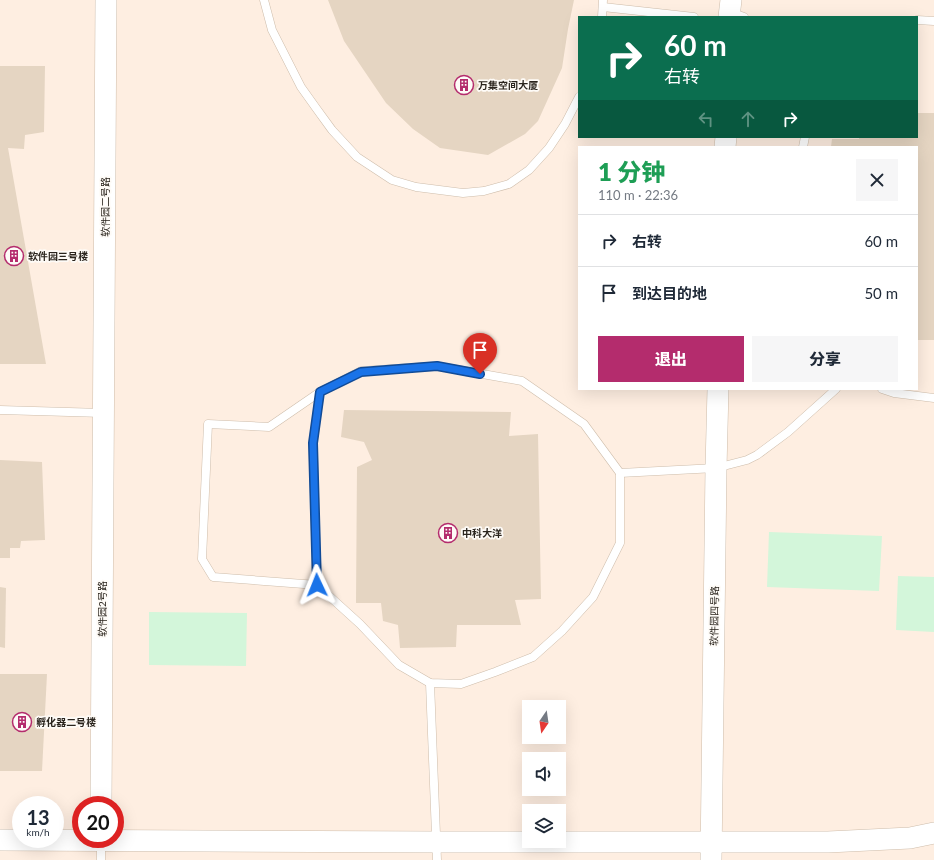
<!DOCTYPE html>
<html lang="zh">
<head>
<meta charset="utf-8">
<style>
	body { margin:0; font-family:Lato,"Noto Sans SC",sans-serif; background:#f6f6f7; color:#1f2937; height:100vh; display:flex; flex-direction:column; font-size:15px; white-space:nowrap }
	* { box-sizing:border-box; margin:0 }
	p { font-size:13px; color:#747a83 }
	.icon { flex:none; width:22px; height:22px; fill:none; stroke:currentColor; stroke-width:2; stroke-linecap:round; stroke-linejoin:round }
	.map { position:relative; flex:1; overflow:hidden }
	.side { position:absolute; left:578px; top:146px; width:340px; height:244px; display:flex; flex-direction:column; background:#fff; border-radius:0px; box-shadow:0 4px 16px #0002 }
	.side>* { flex:none }
	.banner { position:absolute; left:578px; top:16px; width:340px; height:122px; border-radius:0px; box-shadow:0 4px 16px #0002; background:#0b6e4f; color:#fff; overflow:hidden }
	.needle { width:26px; rotate:193deg }
	.buttons { position:absolute; left:522px; top:700px; display:grid; gap:8px }
	.buttons a { display:grid; place-items:center; width:44px; height:44px; border-radius:0px; background:#fff; box-shadow:0 4px 16px #0002; font-size:20px }
	.speed { position:absolute; left:12px; top:796px; display:flex; gap:8px; font-size:20px; font-weight:700; text-align:center }
	.speed>* { display:grid; place-content:center; width:52px; height:52px; border-radius:50%; background:#fff; box-shadow:0 4px 16px #0002; line-height:1 }
	.speed small { font-size:10px; font-weight:400 }
	.speed .limit { border:6px solid #d22; background:#fff; color:#111 }
	.pin { position:absolute; display:grid; place-items:center; width:34px; height:34px; color:#fff; margin:-41px -17px; border-radius:50% 50% 50% 0; rotate:-45deg; box-shadow:0 0 4px #0007 }
	.pin .icon { rotate:45deg }
	.me { position:absolute; width:44px; margin:-22px; rotate:358deg; stroke-linejoin:round; filter:drop-shadow(0 0 3px #0008) }
	.turn { display:flex; align-items:center; gap:14px; height:84px; padding:0 20px; font-size:18px }
	.turn .icon { width:52px; height:52px; stroke-width:2.5 }
	.turn b { display:block; font-size:28px; line-height:34px }
	.lanes { display:flex; align-items:center; height:38px; padding:0 20px; background:#0003; justify-content:center; gap:20px; direction:ltr }
	.lanes .off { opacity:.35 }
	.round { display:grid; place-items:center; flex:none; width:42px; height:42px; border-radius:0px; background:#f6f6f7 }
	.summary { display:flex; align-items:center; justify-content:space-between; height:68px; padding:0 20px }
	h1 { font-size:24px; font-weight:800; line-height:30px; color:#1e9e55 }
	.action { display:flex; gap:8px; margin-top:auto; padding:8px 20px }
	.action a { flex:1; height:46px; border-radius:0px; background:#b42c6d; color:#fff; font-size:16px; font-weight:800; line-height:46px; text-align:center }
	.action a+a { background:#f6f6f7; color:#1f2937 }
	ul { padding:0; list-style:none }
	li { display:flex; align-items:center; gap:12px; height:52px; padding:0 20px; border-top:1px solid #e0e1e3 }
	li div { flex:1 }
	li b { display:block; font-size:15px }
	li em { font-style:normal }
	.map>svg:first-child { display:block }
	.commercial { fill:#feeee1; fill-rule:evenodd }
	.green { fill:#d3f6da }
	.building { fill:#e5d5c2 }
	.lines { fill:none; stroke-linecap:round; stroke-linejoin:round }
	.service-casing { stroke:#cebdab; stroke-width:9 }
	.tertiary-casing { stroke:#cebdab; stroke-width:22 }
	.service { stroke:#fff; stroke-width:8 }
	.tertiary { stroke:#fff; stroke-width:21 }
	.route-casing { stroke:#114b97; stroke-width:10 }
	.route { stroke:#1a73e8; stroke-width:7 }
	.labels { text-anchor:middle; stroke-width:3.5; stroke-linejoin:round; paint-order:stroke }
	.poi-label { font-size:10px; font-weight:bold; fill:#2a241d; stroke:#fefbf7; text-anchor:start }
	.street-label { font-size:10px; fill:#2a241d; stroke:#fefbf7 }
</style>
</head>
<body>
<div class="map">
<svg width="934" height="860" viewBox="0 0 934 860">
	<rect width="100%" height="100%" fill="#fefbf7"/>
	<path class="commercial" d="M0 0H934V860H0ZM579 17H917V137H579ZM579 147H917V389H579ZM529 707H559V737H529ZM529 759H559V789H529ZM21 805H55V839H21ZM81 805H115V839H81ZM529 811H559V841H529Z"/>
	<g class="green">
		<path d="M769 532 882 536 879 591 767 587Z"/>
		<path d="M898 576 934 577V632L896 630Z"/>
		<path d="M149 612 247 613 246 666 149 665Z"/>
	</g>
	<g class="building">
		<path d="M328 0H574L568 29 562 68 538 121 525 134 488 155 440 148 413 129 386 103 344 41Z"/>
		<path d="M0 66H45L44 132 25 135 24 149 8 148 46 364H0Z"/>
		<path d="M917 113H934V340H917V147H831L832 139H859V137H917Z"/>
		<path d="M344 410 511 412 509 436 538 434 541 599 515 600 521 625H457L456 647 400 648 398 625 383 621 381 603H356L357 467 372 460 364 442 341 437Z"/>
		<path d="M0 460 42 462 45 540 21 541 20 548H10V558H0Z"/>
		<path d="M0 587 6 588 5 648 0 647Z"/>
		<path d="M0 674H47L42 771H0Z"/>
	</g>
	<g class="lines">
		<g class="service-casing">
			<g id="service">
				<path d="M264 0 272 30 301 87 316 108 332 130 357 157 392 180 416 187 463 193 484 191 509 184 529 170 549 148 565 124 579 97"/>
				<path d="M603 7 694 17"/>
				<path d="M730 12 744 17"/>
				<path d="M602 17 603 0"/>
				<path d="M917 20 934 21"/>
				<path d="M803 147 805 137"/>
				<path d="M437 366 522 381 584 424 620 473V543L593 597 562 631 533 657 495 672 461 684 430 683 399 665 360 624 317 585 213 577 202 559 208 424 269 427 320 392 361 371Z"/>
				<path d="M882 389 894 393 934 398"/>
				<path d="M0 410 103 413"/>
				<path d="M620 473 716 468 747 460 757 455 788 432 836 389"/>
				<path d="M317 585 313 443 320 392"/>
				<path d="M430 683 437 860"/>
				<path d="M101 841V860"/>
			</g>
		</g>
		<g class="tertiary-casing">
			<g id="tertiary">
				<path d="M729 17 731 0"/>
				<path d="M725 147 726 137"/>
				<path d="M101 805 106 0"/>
				<path d="M0 840 437 842H828L910 838 934 833"/>
				<path d="M711 860 716 468 718 389"/>
			</g>
		</g>
		<use href="#service" class="service"/>
		<use href="#tertiary" class="tertiary"/>
	</g>
	<g class="lines">
		<g class="route-casing">
			<path id="route" d="M317 585 313 443 320 392 361 372 437 366 480 374"/>
		</g>
		<use href="#route" class="route"/>
	</g>
	<defs>
		<g id="building-ring" transform="scale(1)"><circle r="9.5" fill="#fefbf7" stroke="#b42c6d" stroke-width="1.5"/><path d="M-4-6H4V6H1V3H-1V6H-4ZM-2.5-4.3h1.7v1.8h-1.7ZM.8-4.3h1.7v1.8H.8ZM-2.5-1h1.7V.8h-1.7ZM.8-1h1.7V.8H.8Z" fill="#b42c6d"/></g>
	</defs>
	<g fill-rule="evenodd">
		<use href="#building-ring" x="464" y="85"/>
		<use href="#building-ring" x="14" y="256"/>
		<use href="#building-ring" x="448" y="533"/>
		<use href="#building-ring" x="22" y="722"/>
	</g>
	<g class="labels">
		<g class="poi-label">
			<text x="478" y="89">万集空间大厦</text>
			<text x="28" y="260">软件园三号楼</text>
			<text x="462" y="537">中科大洋</text>
			<text x="36" y="726">孵化器二号楼</text>
		</g>
		<g class="street-label">
			<text transform="translate(105 207) rotate(-90)" y="4">软件园二号路</text>
			<text transform="translate(102 609) rotate(-90)" y="4">软件园2号路</text>
			<text transform="translate(714 616) rotate(-89)" y="4">软件园四号路</text>
		</g>
	</g>
</svg>
<div class="buttons">
<a><svg class="needle" viewBox="-14 -14 28 28"><path d="M0-13l5 13h-10z" fill="#e53935"/><path d="M0 13l5-13h-10z" fill="#747a83"/></svg></a>
<a><svg class="icon" aria-label="sound" viewBox="0 0 24 24"><path d="M4 9h4l5-4v14l-5-4H4zM17 9q2 3 0 6"/></svg></a>
<a><svg class="icon" aria-label="layers" viewBox="0 0 24 24"><path d="M12 4l9 5-9 5-9-5zM3 14l9 5 9-5"/></svg></a>
</div>
<div class="speed"><div>13<small>km/h</small></div><div class="limit">20</div></div>
<div class="pin" style="left:480px;top:374px;background:#d93025"><svg class="icon" aria-label="arrive" viewBox="0 0 24 24"><path d="M6 21V4h12l-3 4 3 4H6"/></svg></div>
<svg class="me" style="left:317px;top:585px" viewBox="-20 -20 40 40"><path d="M0-17L14 15 0 8-14 15z" fill="#1a73e8" stroke="#fff" stroke-width="4"/></svg>
<div class="banner">
<div class="turn"><svg class="icon" aria-label="right" viewBox="0 0 24 24"><path d="M7 20v-9h11M14 6l5 5-5 5"/></svg><div><b>60 m</b>右转</div></div>
<div class="lanes"><svg class="icon off" aria-label="left" viewBox="0 0 24 24"><path d="M17 20v-9H6M10 6l-5 5 5 5"/></svg><svg class="icon off" aria-label="ahead" viewBox="0 0 24 24"><path d="M12 20V5M6 11l6-6 6 6"/></svg><svg class="icon" aria-label="right" viewBox="0 0 24 24"><path d="M7 20v-9h11M14 6l5 5-5 5"/></svg></div>
</div>
<section class="side">
<div class="summary"><div><h1>1 分钟</h1><p>110 m · 22:36</p></div><a class="round"><svg class="icon" aria-label="close" viewBox="0 0 24 24"><path d="M6 6l12 12M18 6L6 18"/></svg></a></div>
<ul>
<li><svg class="icon" aria-label="right" viewBox="0 0 24 24"><path d="M7 20v-9h11M14 6l5 5-5 5"/></svg><div><b>右转</b></div><em>60 m</em></li>
<li><svg class="icon" aria-label="arrive" viewBox="0 0 24 24"><path d="M6 21V4h12l-3 4 3 4H6"/></svg><div><b>到达目的地</b></div><em>50 m</em></li>
</ul>
<div class="action"><a>退出</a><a>分享</a></div>
</section>
</div>
</body>
</html>
